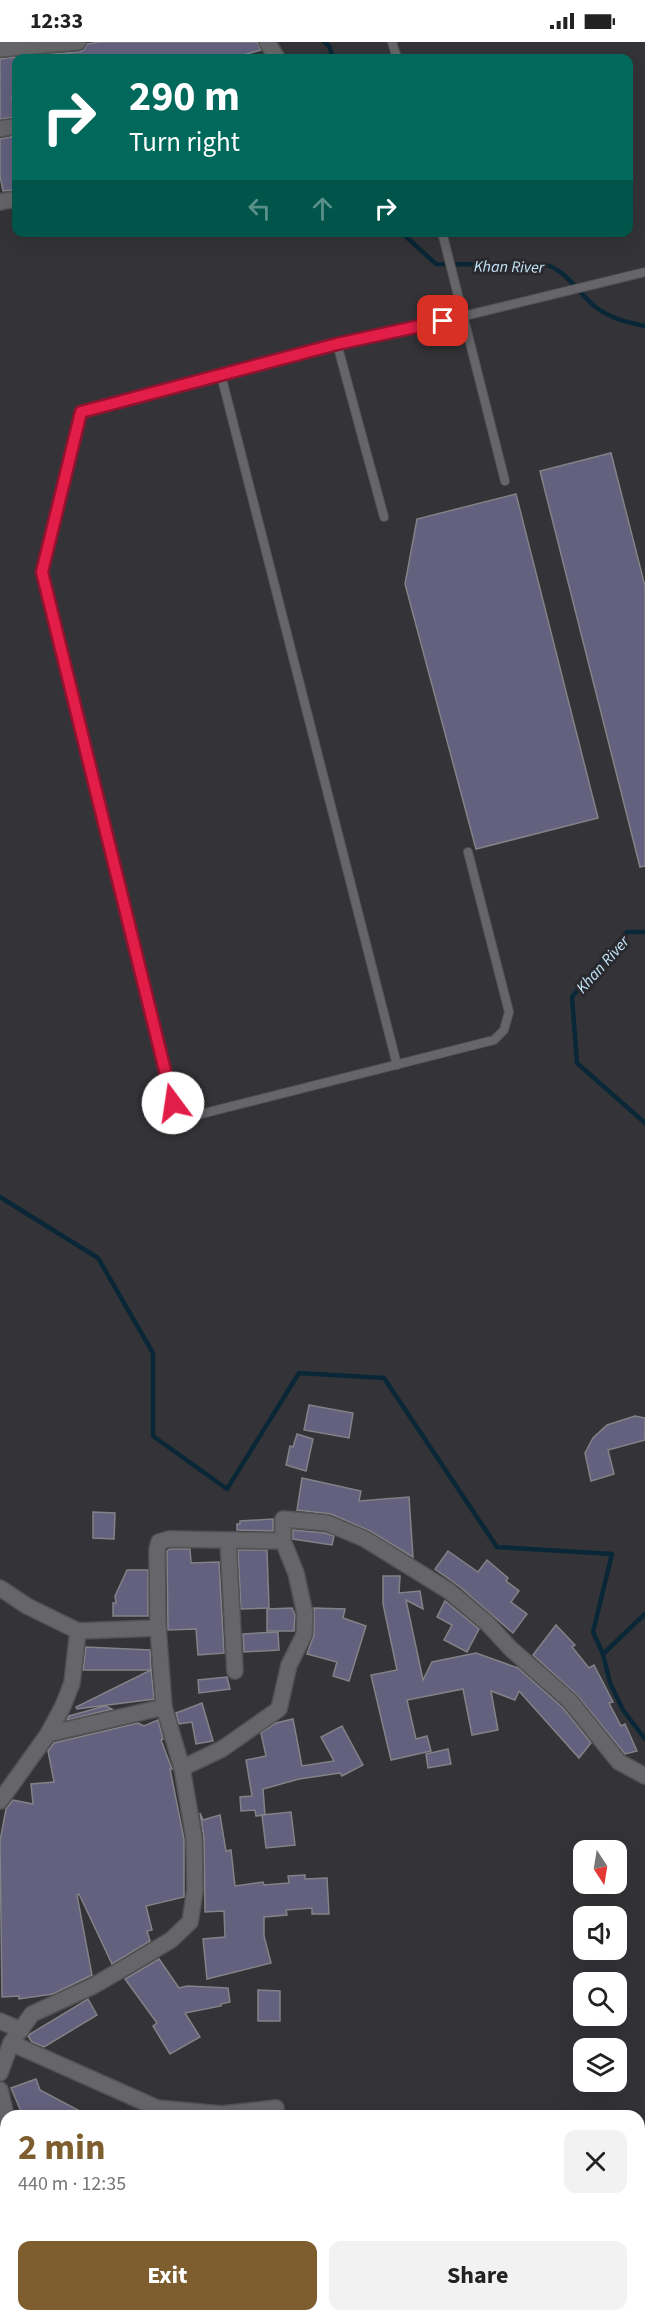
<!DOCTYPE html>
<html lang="en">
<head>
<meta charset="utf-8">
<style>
	body { margin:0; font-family:"Source Sans 3",sans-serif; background:#f2f2f2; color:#222; height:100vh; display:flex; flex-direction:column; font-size:22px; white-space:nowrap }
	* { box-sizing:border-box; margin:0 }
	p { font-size:20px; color:#767676 }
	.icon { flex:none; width:33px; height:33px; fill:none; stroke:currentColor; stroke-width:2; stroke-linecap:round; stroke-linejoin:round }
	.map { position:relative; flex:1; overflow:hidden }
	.panel { position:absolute; left:0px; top:2068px; width:645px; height:212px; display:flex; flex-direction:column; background:#fff; border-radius:18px 18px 0 0; box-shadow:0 6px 24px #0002 }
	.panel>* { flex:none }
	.top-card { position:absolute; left:12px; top:12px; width:621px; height:183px; border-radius:12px; box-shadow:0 6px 24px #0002; background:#00695c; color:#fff; overflow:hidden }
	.needle { width:39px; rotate:168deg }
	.fabs { position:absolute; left:573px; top:1798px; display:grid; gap:12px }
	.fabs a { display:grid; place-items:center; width:54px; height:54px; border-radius:12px; background:#fff; box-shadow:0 6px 24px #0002; font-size:30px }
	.pin { position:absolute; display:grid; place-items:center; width:51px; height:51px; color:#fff; margin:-26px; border-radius:12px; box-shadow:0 3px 9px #0006 }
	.me { position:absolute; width:66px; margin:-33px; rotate:346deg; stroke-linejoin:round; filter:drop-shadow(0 0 4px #0008) }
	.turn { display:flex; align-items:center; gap:21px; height:126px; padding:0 18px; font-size:27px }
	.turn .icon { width:78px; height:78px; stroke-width:2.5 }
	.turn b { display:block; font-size:42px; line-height:51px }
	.lanes { display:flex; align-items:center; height:57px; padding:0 18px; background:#0003; justify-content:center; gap:30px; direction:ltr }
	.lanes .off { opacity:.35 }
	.round { display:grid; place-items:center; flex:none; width:63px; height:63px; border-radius:12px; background:#f2f2f2 }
	.summary { display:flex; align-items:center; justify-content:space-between; height:102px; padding:0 18px }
	h1 { font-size:36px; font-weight:700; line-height:45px; color:#7e5e2e }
	.primary-button { display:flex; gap:12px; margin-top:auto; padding:12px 18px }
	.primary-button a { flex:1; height:69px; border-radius:12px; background:#7e5e2e; color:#fff; font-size:24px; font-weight:700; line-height:69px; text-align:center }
	.primary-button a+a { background:#f2f2f2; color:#222 }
	.status { display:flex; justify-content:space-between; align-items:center; height:42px; padding:0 30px; background:#fff; direction:ltr }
	.status svg { height:16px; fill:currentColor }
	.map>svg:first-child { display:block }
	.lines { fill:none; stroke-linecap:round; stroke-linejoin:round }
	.stream { stroke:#092736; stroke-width:4.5 }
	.building { fill:#63617d; stroke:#828287; stroke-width:1.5 }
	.service-casing { stroke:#535255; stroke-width:10 }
	.minor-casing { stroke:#535255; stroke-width:18 }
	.secondary-casing { stroke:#535255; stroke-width:26 }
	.service { stroke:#66666a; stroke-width:8 }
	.minor { stroke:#66666a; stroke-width:15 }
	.secondary { stroke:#6b7294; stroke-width:22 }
	.route-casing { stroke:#92132f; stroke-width:15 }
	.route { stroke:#e11d48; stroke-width:10 }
	.labels { text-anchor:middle; stroke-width:6; stroke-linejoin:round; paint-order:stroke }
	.water-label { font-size:16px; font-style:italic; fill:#c4e6fa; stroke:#2a2a2e }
</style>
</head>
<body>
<div class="status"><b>12:33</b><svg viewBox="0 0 49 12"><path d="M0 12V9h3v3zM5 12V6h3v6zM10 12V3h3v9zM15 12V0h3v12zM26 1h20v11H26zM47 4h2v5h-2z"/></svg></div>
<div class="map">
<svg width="645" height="2279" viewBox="0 0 645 2279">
	<rect width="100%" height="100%" fill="#343438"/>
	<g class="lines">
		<g class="stream">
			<path d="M324 0 329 4 333 16"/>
			<path d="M401 190 436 222 547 223C567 230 577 249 593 263 609 276 625 280 645 284"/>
			<path d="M645 890H627L572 955 577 1021 645 1081"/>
			<path d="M0 1155 98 1216 153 1311V1394L227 1447 299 1331 384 1336 497 1505 612 1512 593 1590 603 1612 610 1641 623 1668 645 1697"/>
			<path d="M603 1612 645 1572"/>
		</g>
	</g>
	<g class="building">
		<path d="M100 0H257L261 8 232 16H28V14L79 10 84 8 87 2Z"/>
		<path d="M16 15V54L12 55 16 75 0 77V17Z"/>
		<path d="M16 94V148L3 149 0 134V97Z"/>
		<path d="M611 411 645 544V824L640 825 540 429Z"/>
		<path d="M516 452 598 776 476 807 405 542 417 477Z"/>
		<path d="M309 1363 353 1371 349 1396 304 1388Z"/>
		<path d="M635 1374 645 1376V1398L608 1408 614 1432 591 1439 585 1411 593 1396 607 1383Z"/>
		<path d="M297 1392 313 1397 306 1429 286 1423 290 1404 293 1405Z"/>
		<path d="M302 1436 361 1449 359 1459 409 1455 413 1515 370 1489 331 1472 297 1468Z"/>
		<path d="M93 1470 115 1471 114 1497 93 1496Z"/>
		<path d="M273 1477V1489L237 1488V1482H240V1479Z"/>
		<path d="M293 1488 325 1491 334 1494 332 1503 293 1497Z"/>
		<path d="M170 1507H190L191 1521 219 1520 224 1611 198 1613 196 1587 168 1588 167 1509Z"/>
		<path d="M238 1508H267L269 1566 241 1567Z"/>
		<path d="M448 1509 478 1530 487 1518 508 1536 506 1539 519 1549 511 1560 527 1572 513 1591 459 1544 435 1527Z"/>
		<path d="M127 1528H148V1574H113V1561H116L115 1554Z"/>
		<path d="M383 1534H400L399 1551 420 1549 423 1567 406 1558 423 1638 432 1620 476 1611 518 1626 563 1666 591 1701 579 1716 519 1649 515 1658 491 1649 498 1688 472 1693 463 1647 407 1658 416 1697 427 1694 431 1709 391 1718 371 1633 397 1628 383 1562Z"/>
		<path d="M445 1559 479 1587 467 1610 444 1598 452 1583 437 1575Z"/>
		<path d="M292 1566 295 1573 294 1589H267V1567Z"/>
		<path d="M314 1566 345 1567 343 1576 366 1584 349 1639 333 1634 337 1620 307 1612 314 1593Z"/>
		<path d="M556 1583 575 1603 572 1605 589 1626 594 1623 613 1660 609 1661 621 1684 625 1682 637 1709 625 1712 577 1653 533 1613Z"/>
		<path d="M278 1590 279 1608 244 1610 243 1592Z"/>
		<path d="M86 1605 150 1608 151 1628H83Z"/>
		<path d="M151 1628 154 1657 77 1667 76 1665Z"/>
		<path d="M227 1635 230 1647 199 1651 198 1638Z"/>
		<path d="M202 1661 213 1699 196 1702 192 1680 179 1682 176 1671Z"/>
		<path d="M105 1664 112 1667 67 1678 69 1674Z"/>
		<path d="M293 1677 302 1724 334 1719 321 1695 342 1684 363 1723 342 1734 340 1731 299 1737 263 1747 265 1773 256 1774 255 1768 241 1769 240 1755 252 1754 246 1718 266 1714 261 1691 276 1681Z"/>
		<path d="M158 1678 163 1697 161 1698 172 1727H170L184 1797V1855L146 1864 152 1888 147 1889 150 1899 112 1922 79 1852 77 1853 92 1933 53 1952 19 1957V1954L2 1955 0 1799 6 1767 13 1758 33 1762 31 1742 54 1740 48 1709 54 1701 138 1681 144 1684Z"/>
		<path d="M448 1707 451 1722 428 1726 426 1712Z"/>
		<path d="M291 1770 295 1803 266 1806 262 1773Z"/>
		<path d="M200 1771 203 1778 220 1773 226 1809 231 1808 235 1844 263 1840 264 1843 289 1841 288 1834 305 1833V1837L327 1836 329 1872H312V1866L286 1868 287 1873 264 1875V1894L271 1921 207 1937 203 1897 225 1895 224 1869 205 1870 204 1796Z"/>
		<path d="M159 1917 179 1946 187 1944 228 1946 230 1960 221 1962V1964L185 1971 200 1995 170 2012 153 1984 157 1981 125 1937Z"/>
		<path d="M258 1948 280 1949V1979H258Z"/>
		<path d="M88 1957 97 1973 44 2005 32 2000 28 1994 30 1992Z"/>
		<path d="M36 2037 40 2048 89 2074H23L11 2046Z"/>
	</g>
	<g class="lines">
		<g class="service-casing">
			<g id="service">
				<path d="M392 0 397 16"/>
				<path d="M442 190 505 439"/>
				<path d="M337 302 384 475"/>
				<path d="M221 333 397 1023"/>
				<path d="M468 810 509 970 504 988 494 998 193 1074 179 1073 173 1061 42 530 81 371 337 302 464 274 645 230"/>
			</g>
		</g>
		<g class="minor-casing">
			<g id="minor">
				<path d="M267 0 277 16"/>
				<path d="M0 7 78 0"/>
				<path d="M0 87 16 84"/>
				<path d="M0 160 16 157"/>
				<path d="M228 1499 235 1629"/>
				<path d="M0 1546 27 1564 78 1589"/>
				<path d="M158 1586 164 1665"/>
				<path d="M48 1692 63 1664 72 1641 78 1589 158 1586 157 1508 159 1500 169 1497 283 1499V1477L327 1481 365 1497 449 1549 487 1581 511 1607 570 1659 619 1720 645 1734"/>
				<path d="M182 1726 222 1707 279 1667 289 1623 304 1593 305 1572 296 1531 283 1499"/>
				<path d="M0 1759 48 1692 164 1665 182 1726 194 1796 195 1848 190 1880 171 1898 136 1919 93 1944 32 1972 11 2001 0 2031"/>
				<path d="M0 1979 21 1988"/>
				<path d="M11 2001 157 2066 222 2072 276 2066"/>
				<path d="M0 2048 6 2074"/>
			</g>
		</g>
		<g class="secondary-casing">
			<g id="secondary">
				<path d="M0 2192H6"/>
				<path d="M197 2274 206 2279"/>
			</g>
		</g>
		<use href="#service" class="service"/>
		<use href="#minor" class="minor"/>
		<use href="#secondary" class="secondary"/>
	</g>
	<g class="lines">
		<g class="route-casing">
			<path id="route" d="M173 1061 42 530 81 370 337 302 443 279"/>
		</g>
		<use href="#route" class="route"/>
	</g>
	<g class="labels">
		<g class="water-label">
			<text transform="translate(509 224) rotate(1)" y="6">Khan River</text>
			<text transform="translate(602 922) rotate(-48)" y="6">Khan River</text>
		</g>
	</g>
</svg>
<div class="fabs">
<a><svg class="needle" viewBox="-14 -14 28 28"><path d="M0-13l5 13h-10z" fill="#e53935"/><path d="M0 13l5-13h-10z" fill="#767676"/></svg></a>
<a><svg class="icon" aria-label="sound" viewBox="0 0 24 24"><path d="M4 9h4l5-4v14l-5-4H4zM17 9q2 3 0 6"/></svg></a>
<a><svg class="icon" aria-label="search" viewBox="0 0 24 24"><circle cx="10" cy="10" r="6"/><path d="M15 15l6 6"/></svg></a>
<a><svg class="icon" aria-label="layers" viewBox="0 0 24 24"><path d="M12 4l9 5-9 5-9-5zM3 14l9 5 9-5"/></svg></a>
</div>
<div class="pin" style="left:443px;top:279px;background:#d93025"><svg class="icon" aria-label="arrive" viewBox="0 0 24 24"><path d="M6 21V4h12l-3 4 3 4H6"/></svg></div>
<svg class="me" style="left:173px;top:1061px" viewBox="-20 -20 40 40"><circle r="19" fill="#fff"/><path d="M0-13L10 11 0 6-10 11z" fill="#e11d48"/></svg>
<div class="top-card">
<div class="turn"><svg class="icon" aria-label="right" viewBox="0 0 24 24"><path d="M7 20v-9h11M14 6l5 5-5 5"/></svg><div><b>290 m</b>Turn right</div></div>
<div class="lanes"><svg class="icon off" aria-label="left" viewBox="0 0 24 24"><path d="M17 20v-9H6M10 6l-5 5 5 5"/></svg><svg class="icon off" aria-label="ahead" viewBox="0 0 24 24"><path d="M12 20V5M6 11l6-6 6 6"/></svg><svg class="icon" aria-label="right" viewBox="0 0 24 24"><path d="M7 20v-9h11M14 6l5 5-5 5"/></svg></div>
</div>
<section class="panel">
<div class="summary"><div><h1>2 min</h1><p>440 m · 12:35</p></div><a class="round"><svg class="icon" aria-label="close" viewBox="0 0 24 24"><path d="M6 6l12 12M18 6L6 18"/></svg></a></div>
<div class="primary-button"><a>Exit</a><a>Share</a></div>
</section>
</div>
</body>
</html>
